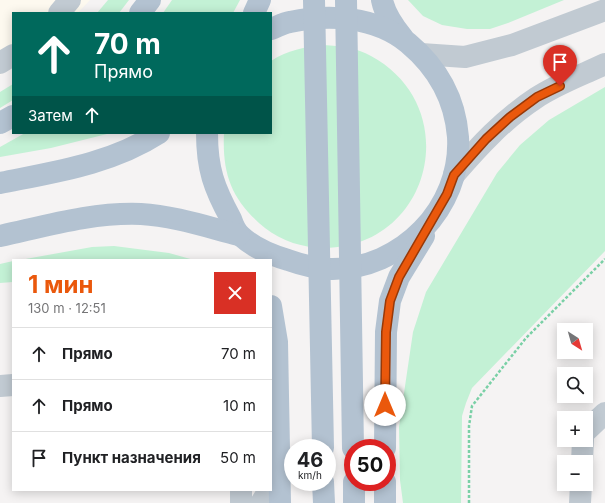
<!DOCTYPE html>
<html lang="ru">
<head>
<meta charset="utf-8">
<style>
	body { margin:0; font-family:Inter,sans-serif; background:#f6f6f6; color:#202124; height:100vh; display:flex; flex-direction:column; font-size:15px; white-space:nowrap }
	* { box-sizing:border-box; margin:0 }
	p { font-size:13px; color:#757577 }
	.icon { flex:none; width:22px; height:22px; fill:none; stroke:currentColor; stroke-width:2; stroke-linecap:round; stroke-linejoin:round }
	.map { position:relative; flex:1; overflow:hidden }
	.sheet { position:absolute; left:12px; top:259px; width:260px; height:232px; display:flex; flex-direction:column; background:#fff; border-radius:0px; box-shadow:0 2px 10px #0003 }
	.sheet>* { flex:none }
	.top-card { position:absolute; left:12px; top:12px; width:260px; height:122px; border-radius:0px; box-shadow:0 2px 10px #0003; background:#00695c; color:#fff; overflow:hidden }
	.needle { width:26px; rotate:143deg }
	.fabs { position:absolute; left:557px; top:323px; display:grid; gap:8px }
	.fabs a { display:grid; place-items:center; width:36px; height:36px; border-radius:0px; background:#fff; box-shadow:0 2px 10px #0003; font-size:20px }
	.speed { position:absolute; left:284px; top:439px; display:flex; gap:8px; font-size:20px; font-weight:700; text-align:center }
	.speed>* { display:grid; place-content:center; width:52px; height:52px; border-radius:50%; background:#fff; box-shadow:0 2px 10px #0003; line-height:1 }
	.speed small { font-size:10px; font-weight:400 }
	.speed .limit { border:6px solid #d22; background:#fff; color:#111 }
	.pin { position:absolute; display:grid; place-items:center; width:34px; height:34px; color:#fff; margin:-41px -17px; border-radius:50% 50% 50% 0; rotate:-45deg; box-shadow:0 0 4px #0007 }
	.pin .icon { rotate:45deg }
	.me { position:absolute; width:44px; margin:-22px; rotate:0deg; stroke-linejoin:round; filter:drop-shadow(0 0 3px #0008) }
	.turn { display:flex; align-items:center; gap:14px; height:84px; padding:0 16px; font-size:18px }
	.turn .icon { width:52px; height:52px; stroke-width:2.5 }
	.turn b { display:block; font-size:28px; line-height:34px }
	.then { display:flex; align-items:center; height:38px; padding:0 16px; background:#0003; gap:8px; font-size:15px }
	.round { display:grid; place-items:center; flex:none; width:42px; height:42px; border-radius:0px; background:#f6f6f6 }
	.head { display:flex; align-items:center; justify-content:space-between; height:68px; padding:0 16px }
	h1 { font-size:24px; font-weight:700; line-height:30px; color:#ea580c }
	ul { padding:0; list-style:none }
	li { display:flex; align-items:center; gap:12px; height:52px; padding:0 16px; border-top:1px solid #e0e0e0 }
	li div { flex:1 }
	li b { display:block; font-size:15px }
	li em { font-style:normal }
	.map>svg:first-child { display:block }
	.commercial { fill:#fdf9ef }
	.green { fill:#c3f1d5 }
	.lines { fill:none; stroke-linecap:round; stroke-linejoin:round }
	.path { stroke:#7ad0a6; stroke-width:2.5; stroke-dasharray:3 2; stroke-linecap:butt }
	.minor { stroke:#c1cad2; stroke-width:22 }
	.major { stroke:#b3c2d1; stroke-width:22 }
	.major-bridge { stroke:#b3c2d1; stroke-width:22 }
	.route-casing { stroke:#983908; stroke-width:10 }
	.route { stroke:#ea580c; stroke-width:7 }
</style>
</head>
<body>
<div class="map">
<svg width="605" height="503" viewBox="0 0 605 503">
	<rect width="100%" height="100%" fill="#f5f3f3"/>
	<path class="commercial" d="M0 0H90L78 13H13V66L0 75Z"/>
	<g class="green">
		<path d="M108 0H129L119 13H97Z"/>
		<path d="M172 0H240L233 13H163Z"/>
		<path d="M408 0H564L508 23 490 29H467L442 25 423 16Z"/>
		<path d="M324 45C340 46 357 48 371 56 465 107 432 247 324 248 304 248 281 241 265 228 232 201 222 175 224 133H271V61C287 50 305 47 324 45Z"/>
		<path d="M13 84V100L0 108V92Z"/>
		<path d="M605 87V251L472 388 466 403 462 416 461 503H403L400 480 399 427 413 332 426 292 497 173 520 145 549 120Z"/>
		<path d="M25 133H111L51 148 0 157V147Z"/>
		<path d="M114 246 169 253 194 260H20L92 247Z"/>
		<path d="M13 261V282L0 283V264Z"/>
	</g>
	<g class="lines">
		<path class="path" d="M469 503V426L472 406 526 338 605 259"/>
		<g class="minor">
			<path d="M59 13 70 0"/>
			<path d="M421 54 465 57 512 45 605 10"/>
			<path d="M0 63 13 55"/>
			<path d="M454 175C479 146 504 119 536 98 557 84 582 75 605 64"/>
			<path d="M0 386 13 385"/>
			<path d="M586 431 605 413"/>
			<path d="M582 462 583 440"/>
			<path d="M241 490V503"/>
			<path d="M261 503 269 490"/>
			<path d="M580 503 581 484"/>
		</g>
		<g class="major">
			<path d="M382 0C385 15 394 27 403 38"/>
			<path d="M140 13 150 0"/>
			<path d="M254 13 260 0"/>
			<path d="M0 123 13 116"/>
			<path d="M207 133C207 169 214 188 231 219 233 225 236 232 241 236 254 248 271 255 288 260 302 265 316 269 331 269 401 270 462 208 458 137 455 98 438 68 408 43 375 16 329 14 290 22 283 23 277 27 271 29"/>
			<path d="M0 183C55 172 111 164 159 133"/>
			<path d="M0 236C46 226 93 212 141 214 174 216 207 227 239 235"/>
			<path d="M271 306 277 342 280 503"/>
			<path d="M385 448 386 332 390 301 399 277 424 236"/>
			<path d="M323 482 324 503"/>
			<path d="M354 482V503"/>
			<path d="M385 503V482"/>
		</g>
		<g class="major-bridge">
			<path d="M314 0 323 448"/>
			<path d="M346 0 353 448"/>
		</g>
	</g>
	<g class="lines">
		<g class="route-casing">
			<path id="route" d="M385 405 386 332 390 301 399 277 447 194 454 175 486 139 510 117 537 97 560 86"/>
		</g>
		<use href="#route" class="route"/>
	</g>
</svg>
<div class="fabs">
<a><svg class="needle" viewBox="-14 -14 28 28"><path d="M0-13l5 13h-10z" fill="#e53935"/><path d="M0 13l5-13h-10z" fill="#757577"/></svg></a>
<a><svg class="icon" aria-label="search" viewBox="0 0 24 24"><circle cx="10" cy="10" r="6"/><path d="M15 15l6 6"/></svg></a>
<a>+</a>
<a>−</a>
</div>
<div class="speed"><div>46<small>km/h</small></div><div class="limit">50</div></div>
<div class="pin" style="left:560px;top:86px;background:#d93025"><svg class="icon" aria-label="arrive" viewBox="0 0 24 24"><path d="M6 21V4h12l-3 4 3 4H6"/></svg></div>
<svg class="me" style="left:385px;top:405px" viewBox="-20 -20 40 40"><circle r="19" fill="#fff"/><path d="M0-13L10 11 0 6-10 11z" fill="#ea580c"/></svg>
<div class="top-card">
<div class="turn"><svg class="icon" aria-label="ahead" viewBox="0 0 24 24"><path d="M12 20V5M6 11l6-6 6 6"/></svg><div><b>70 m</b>Прямо</div></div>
<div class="then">Затем<svg class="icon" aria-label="ahead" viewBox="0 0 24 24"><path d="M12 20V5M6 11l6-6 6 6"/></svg></div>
</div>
<section class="sheet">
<div class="head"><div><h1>1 мин</h1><p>130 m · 12:51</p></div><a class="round" style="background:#d93025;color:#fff"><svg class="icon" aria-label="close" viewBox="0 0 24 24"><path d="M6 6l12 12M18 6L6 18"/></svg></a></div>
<ul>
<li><svg class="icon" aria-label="ahead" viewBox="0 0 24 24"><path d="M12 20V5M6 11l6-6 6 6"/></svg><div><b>Прямо</b></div><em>70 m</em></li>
<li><svg class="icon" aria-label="ahead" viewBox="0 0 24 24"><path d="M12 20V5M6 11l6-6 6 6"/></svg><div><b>Прямо</b></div><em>10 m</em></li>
<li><svg class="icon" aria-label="arrive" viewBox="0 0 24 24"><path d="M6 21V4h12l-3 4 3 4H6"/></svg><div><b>Пункт назначения</b></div><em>50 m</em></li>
</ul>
</section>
</div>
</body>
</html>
